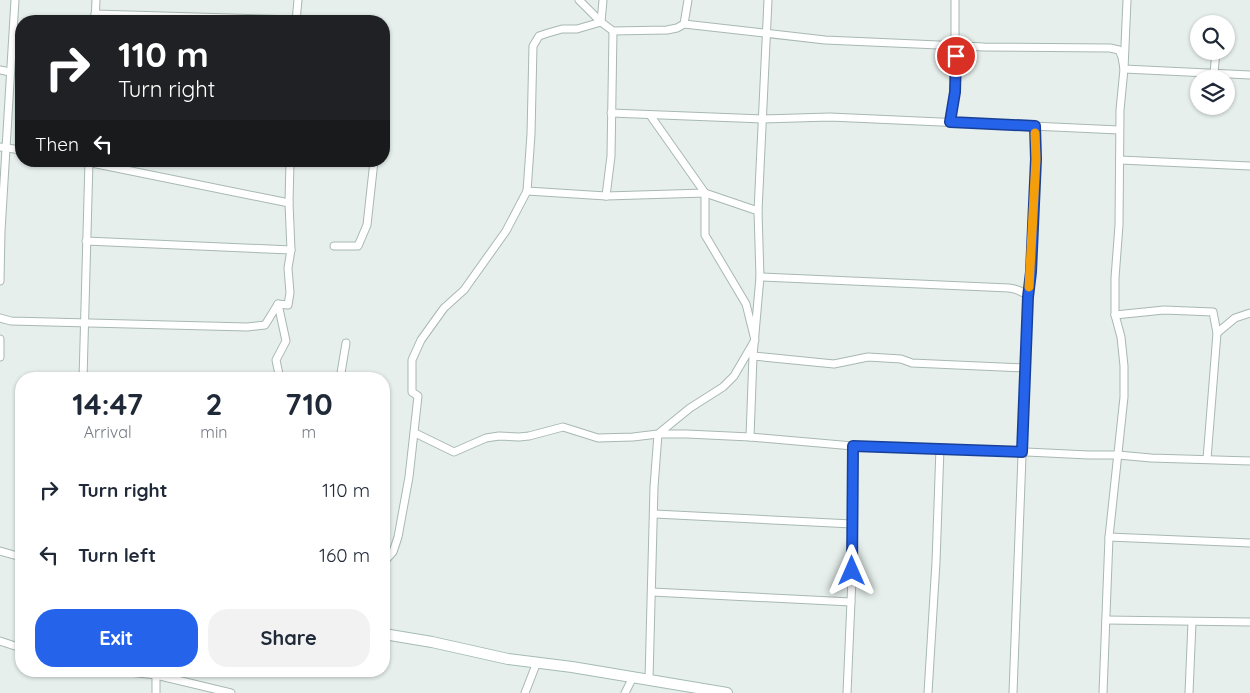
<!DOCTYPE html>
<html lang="en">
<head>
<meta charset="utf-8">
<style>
	body { margin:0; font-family:Quicksand,sans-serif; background:#f2f2f3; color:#1f2937; height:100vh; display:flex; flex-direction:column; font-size:19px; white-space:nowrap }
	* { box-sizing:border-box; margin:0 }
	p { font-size:16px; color:#747a83 }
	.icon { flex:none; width:28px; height:28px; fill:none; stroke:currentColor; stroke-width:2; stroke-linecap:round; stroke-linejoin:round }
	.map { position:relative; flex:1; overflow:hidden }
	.side { position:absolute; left:15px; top:372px; width:375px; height:305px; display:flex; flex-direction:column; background:#fff; border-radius:20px; box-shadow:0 1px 4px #0004 }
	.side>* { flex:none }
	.banner { position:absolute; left:15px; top:15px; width:375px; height:152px; border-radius:20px; box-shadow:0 1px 4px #0004; background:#202124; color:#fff; overflow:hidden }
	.tools { position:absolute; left:1190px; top:15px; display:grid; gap:10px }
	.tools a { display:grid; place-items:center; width:45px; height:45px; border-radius:50%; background:#fff; box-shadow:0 1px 4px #0004; font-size:25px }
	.pin { position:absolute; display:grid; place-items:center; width:42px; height:42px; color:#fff; margin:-21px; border:2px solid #fff; border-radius:50%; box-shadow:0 1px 5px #0007 }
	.me { position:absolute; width:55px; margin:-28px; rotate:0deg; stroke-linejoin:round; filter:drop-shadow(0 0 4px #0008) }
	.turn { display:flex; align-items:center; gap:18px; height:105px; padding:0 20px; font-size:22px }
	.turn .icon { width:65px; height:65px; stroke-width:2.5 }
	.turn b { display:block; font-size:35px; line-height:42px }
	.then { display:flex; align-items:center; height:48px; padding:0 20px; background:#0003; gap:10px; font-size:19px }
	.eta { display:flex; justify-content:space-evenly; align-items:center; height:85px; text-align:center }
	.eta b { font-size:30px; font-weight:700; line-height:35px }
	.action { display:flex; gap:10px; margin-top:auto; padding:10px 20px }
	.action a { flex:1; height:58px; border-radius:20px; background:#2563eb; color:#fff; font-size:20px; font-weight:700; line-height:58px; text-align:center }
	.action a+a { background:#f2f2f3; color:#1f2937 }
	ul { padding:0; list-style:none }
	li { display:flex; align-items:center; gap:15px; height:65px; padding:0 20px }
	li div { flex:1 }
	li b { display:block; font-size:19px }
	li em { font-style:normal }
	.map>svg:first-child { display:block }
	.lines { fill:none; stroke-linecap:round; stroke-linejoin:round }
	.street-casing { stroke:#a8b8b2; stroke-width:9 }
	.secondary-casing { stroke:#a4bbb3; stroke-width:12 }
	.street { stroke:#fff; stroke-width:7 }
	.secondary { stroke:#fff; stroke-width:10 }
	.route-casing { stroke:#184099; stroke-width:12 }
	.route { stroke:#2563eb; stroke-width:9 }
	.slow { stroke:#f59e0b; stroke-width:9 }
</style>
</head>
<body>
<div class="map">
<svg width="1250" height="693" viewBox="0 0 1250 693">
	<rect width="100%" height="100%" fill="#e6efeb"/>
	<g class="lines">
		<g class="street-casing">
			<g id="street">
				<path d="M579 0 601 22 613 31 667 30 677 28 684 24 825 40 984 47 1110 48 1119 50 1122 57 1124 69 1250 75"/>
				<path d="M95 14 296 20"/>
				<path d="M95 21 96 0"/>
				<path d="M296 21 298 0"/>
				<path d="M601 22 603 0"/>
				<path d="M684 24 688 0"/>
				<path d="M0 70 10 72"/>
				<path d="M1214 73 1216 51"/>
				<path d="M611 113 763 119 830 117 1119 130"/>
				<path d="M950 122 955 92V0"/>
				<path d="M0 147 21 150"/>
				<path d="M1120 160 1250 166"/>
				<path d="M82 161 289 203"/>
				<path d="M527 191 606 196 705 193 758 211"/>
				<path d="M606 196 611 156 613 31"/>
				<path d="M86 241 291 250"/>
				<path d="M334 246H358L367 225 374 161"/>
				<path d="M760 277 1009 288C1017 289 1023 291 1028 297L1013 693"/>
				<path d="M0 281 1 231 15 0"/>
				<path d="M1028 297 1031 272 1036 159 1035 126"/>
				<path d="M278 304 286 341 276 360 280 379"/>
				<path d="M1115 315 1164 310 1213 312 1217 333 1235 318 1250 313"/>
				<path d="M0 318 11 321 247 327 265 325 278 304 288 305 290 293 288 268 291 250 289 203 290 161"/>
				<path d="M0 339V357"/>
				<path d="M753 356 834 364 868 357 901 359 912 363 1025 368"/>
				<path d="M83 379 89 161"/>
				<path d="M340 379 346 343"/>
				<path d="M415 433 454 452 486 438 499 436 519 437 529 436 563 427 598 438 633 437 658 434H687L750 437 853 446 940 448 1089 455H1118L1151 458 1250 461"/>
				<path d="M750 437 753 356 760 277 758 211 768 0"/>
				<path d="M1207 459 1217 333"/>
				<path d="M655 514 852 524"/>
				<path d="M1109 537 1250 543"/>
				<path d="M0 551 21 557"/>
				<path d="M384 562 393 552 398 537 409 477 418 396 412 392V360L421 340 444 308 464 290 506 231 527 191 531 134 533 46 539 36 548 33 562 29H577L601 22"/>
				<path d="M652 592 851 602"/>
				<path d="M1106 620 1250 622"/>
				<path d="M0 641 21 648"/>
				<path d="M120 671 156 675 231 693"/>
				<path d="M649 679 654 487 658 434 690 408 723 387 734 376 755 340 746 304 705 235V193L650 115"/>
				<path d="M156 693V671"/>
				<path d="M525 693 537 662"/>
				<path d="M625 693 633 677"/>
				<path d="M847 693 853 555V446"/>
				<path d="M928 693 936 562 940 448"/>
				<path d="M1103 693 1109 537 1124 397V366L1121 337 1115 315V278L1119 225 1120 110 1124 69 1127 0"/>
				<path d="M1189 693 1192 622"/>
			</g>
		</g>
		<g class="secondary-casing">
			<path id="secondary" d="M384 634 432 642 508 659 572 667 727 693"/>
		</g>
		<use href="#street" class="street"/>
		<use href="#secondary" class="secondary"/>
	</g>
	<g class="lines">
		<g class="route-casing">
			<path id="route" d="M852 571 853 446 1022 452 1028 297 1031 272 1036 159 1035 126 950 122 955 92 956 56"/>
		</g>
		<use href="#route" class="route"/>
		<path class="slow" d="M1029 287 1036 159 1035 133"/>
	</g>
</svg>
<div class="tools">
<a><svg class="icon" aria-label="search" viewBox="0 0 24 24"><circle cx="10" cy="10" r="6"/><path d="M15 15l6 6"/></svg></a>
<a><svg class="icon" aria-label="layers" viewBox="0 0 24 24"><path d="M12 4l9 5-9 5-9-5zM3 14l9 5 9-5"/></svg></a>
</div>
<div class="pin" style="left:956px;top:56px;background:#d93025"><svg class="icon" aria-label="arrive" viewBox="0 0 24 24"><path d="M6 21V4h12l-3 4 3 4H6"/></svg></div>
<svg class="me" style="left:852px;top:571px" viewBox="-20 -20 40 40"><path d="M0-17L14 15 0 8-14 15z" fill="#2563eb" stroke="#fff" stroke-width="4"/></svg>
<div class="banner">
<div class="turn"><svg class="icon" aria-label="right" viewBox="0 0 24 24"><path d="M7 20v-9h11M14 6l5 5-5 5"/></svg><div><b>110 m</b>Turn right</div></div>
<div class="then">Then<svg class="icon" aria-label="left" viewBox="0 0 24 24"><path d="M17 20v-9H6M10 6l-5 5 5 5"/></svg></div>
</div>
<section class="side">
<div class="eta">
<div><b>14:47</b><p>Arrival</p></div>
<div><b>2</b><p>min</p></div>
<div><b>710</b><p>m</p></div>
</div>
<ul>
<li><svg class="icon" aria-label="right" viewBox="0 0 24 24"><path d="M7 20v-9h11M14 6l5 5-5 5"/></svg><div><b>Turn right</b></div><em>110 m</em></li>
<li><svg class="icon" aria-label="left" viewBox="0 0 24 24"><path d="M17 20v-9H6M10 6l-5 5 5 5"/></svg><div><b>Turn left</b></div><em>160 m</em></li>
</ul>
<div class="action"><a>Exit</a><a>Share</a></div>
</section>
</div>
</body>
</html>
